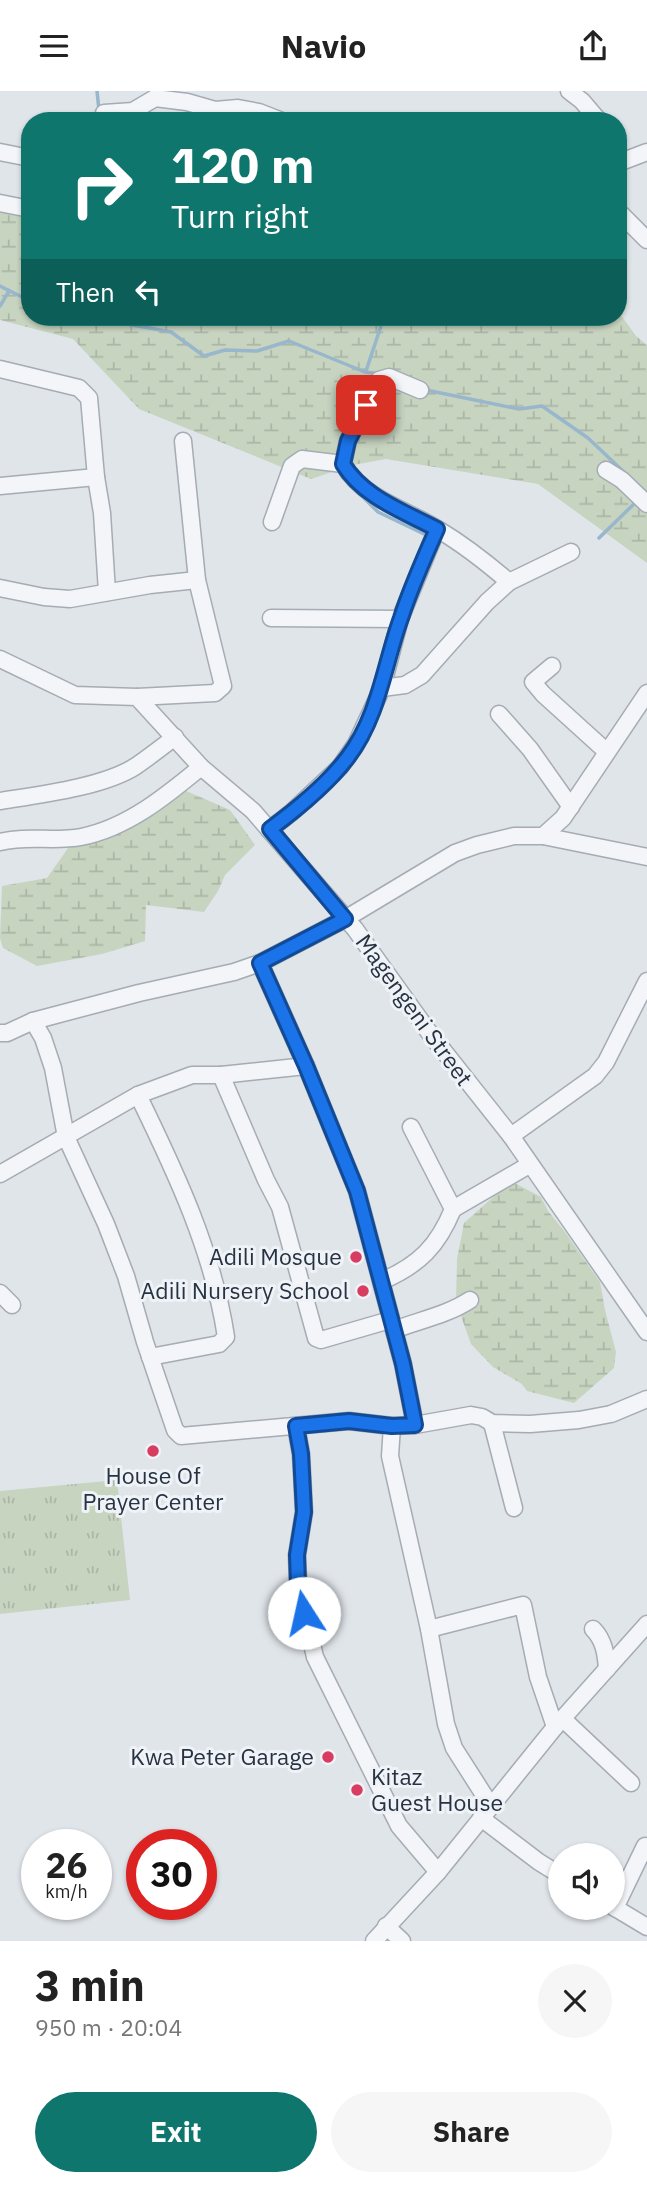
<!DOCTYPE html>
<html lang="en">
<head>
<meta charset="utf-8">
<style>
	body { margin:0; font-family:"IBM Plex Sans",sans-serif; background:#f6f6f6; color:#222; height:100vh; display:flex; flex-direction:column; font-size:26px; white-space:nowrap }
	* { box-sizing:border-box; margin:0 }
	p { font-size:23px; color:#767676 }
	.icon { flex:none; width:38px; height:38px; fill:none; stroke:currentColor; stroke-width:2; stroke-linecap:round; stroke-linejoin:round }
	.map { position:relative; height:1850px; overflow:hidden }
	.sheet { display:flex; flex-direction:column; background:#fff; flex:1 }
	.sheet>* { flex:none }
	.banner { position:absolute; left:21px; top:21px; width:606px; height:214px; border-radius:28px; box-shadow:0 2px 5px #0004; background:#0f766e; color:#fff; overflow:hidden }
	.tools { position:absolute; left:548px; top:1752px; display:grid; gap:14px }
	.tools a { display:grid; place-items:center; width:77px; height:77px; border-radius:50%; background:#fff; box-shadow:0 2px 5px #0004; font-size:35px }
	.speed { position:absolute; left:21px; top:1738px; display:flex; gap:14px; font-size:35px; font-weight:700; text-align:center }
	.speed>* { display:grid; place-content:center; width:91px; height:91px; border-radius:50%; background:#fff; box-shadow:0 2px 5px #0004; line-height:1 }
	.speed small { font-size:18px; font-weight:400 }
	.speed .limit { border:10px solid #d22; background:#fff; color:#111 }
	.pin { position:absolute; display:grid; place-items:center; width:60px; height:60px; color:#fff; margin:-30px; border-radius:14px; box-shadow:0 4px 10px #0006 }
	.me { position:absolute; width:77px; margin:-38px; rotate:350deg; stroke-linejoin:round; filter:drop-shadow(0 0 5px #0008) }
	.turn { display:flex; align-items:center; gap:24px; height:147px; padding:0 35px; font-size:32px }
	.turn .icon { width:91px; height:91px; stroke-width:2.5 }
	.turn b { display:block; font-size:49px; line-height:60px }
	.then { display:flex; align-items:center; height:66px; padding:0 35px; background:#0003; gap:14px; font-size:26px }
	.round { display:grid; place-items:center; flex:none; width:74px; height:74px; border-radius:37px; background:#f6f6f6 }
	.headline { display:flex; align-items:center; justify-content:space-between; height:119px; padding:0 35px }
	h1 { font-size:42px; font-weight:700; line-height:52px }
	.primary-button { display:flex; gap:14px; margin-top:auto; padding:14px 35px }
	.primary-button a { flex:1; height:80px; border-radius:42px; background:#0f766e; color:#fff; font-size:28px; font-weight:700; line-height:80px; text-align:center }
	.primary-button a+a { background:#f6f6f6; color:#222 }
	header { display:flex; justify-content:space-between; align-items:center; height:91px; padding:0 35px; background:#fff; font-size:32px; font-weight:700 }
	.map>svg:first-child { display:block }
	.grass { fill:url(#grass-tufts) }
	.wetland { fill:url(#wetland-marsh) }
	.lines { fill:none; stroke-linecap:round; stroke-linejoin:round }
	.stream { stroke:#98b6cc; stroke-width:3.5 }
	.minor-casing { stroke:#a5acb4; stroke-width:19 }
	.minor { stroke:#f3f5f8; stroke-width:16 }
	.route-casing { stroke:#114b97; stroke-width:18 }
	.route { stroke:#1a73e8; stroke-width:12 }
	.poi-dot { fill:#d83c61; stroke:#eff3f7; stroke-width:2.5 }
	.labels { text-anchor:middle; stroke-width:6; stroke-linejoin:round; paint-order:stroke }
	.street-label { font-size:23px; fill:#273342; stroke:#eff3f7 }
	.poi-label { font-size:23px; fill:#273342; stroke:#eff3f7; text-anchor:end }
</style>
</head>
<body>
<header><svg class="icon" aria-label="menu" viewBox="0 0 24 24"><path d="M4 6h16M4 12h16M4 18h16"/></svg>Navio<svg class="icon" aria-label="share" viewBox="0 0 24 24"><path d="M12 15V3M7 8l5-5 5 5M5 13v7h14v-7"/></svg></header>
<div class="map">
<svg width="647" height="1850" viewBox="0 0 647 1850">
	<defs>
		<pattern id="grass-tufts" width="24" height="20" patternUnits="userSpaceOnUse" patternTransform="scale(1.75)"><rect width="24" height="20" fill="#c7d4c0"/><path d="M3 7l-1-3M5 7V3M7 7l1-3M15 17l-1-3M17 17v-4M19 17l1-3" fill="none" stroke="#abb6a6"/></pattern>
		<pattern id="wetland-marsh" width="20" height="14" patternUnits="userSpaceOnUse" patternTransform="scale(1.75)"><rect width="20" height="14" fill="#c7d4c0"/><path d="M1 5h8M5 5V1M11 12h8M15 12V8" fill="none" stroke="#abb6a6"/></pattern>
	</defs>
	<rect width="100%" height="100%" fill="#e0e5ea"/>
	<path class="grass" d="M117 1389 130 1509 0 1523V1400Z"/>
	<g class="wetland">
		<path d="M0 111 30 122V226H618V220L636 245 647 254V472L538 393 386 368 353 374 311 388 139 318 73 248 0 229Z"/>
		<path d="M184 699 230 719 255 754 225 784 218 800 204 821 146 814 145 850 102 863 37 875 3 857 0 847 2 795 47 787 73 750Z"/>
		<path d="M511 1090 541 1106 548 1120 565 1141 600 1191 605 1219 616 1261 614 1277 574 1312 527 1300 522 1293 493 1276 471 1253 456 1211 457 1168 464 1132Z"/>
	</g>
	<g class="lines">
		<g class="stream">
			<path d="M97 0 99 19"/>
			<path d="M0 195 30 210"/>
			<path d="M0 215 9 200"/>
			<path d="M92 226 105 229"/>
			<path d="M105 226V229L171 241 204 265 225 259 257 260 289 250 365 281 379 283"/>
			<path d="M366 280 384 226"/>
			<path d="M426 299 519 318 542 315 588 347 626 383"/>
			<path d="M361 404 378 421 424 443"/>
			<path d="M599 447 638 409"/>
		</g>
		<g class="minor-casing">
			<g id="minor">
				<path d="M569 0 582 10 599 30"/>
				<path d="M104 22 133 20 155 7 187 11 215 19 238 17 259 21 282 30"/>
				<path d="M0 61 30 67"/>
				<path d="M618 72 647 61"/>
				<path d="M0 112 30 118"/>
				<path d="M618 120 647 149"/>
				<path d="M0 278 79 297 89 307 96 386 102 422 107 501"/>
				<path d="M420 299 389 286 379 289 348 350 343 373C364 409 406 418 439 439 464 454 487 472 509 491"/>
				<path d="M606 379 622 389 647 413"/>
				<path d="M0 395 96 386"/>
				<path d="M272 431 292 375 302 368 343 373"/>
				<path d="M0 497 44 506 70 508 150 494 197 489"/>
				<path d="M271 527 400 528"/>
				<path d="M0 568 75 604 137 606 201 676 253 720 355 838 431 944 511 1045 647 1241"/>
				<path d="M552 575 533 591 543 603 607 661"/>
				<path d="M382 597 405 594 422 584 487 511 509 491 571 461"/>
				<path d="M137 606 215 602 223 595 197 489 183 350"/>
				<path d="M499 623 530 658 571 716"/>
				<path d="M0 710C38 704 104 696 136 675 149 666 162 656 175 646"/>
				<path d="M269 739 292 721 340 676 356 653 382 597 400 528 437 438"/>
				<path d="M543 745 563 727 647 602"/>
				<path d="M0 751C27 744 54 751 81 746 127 737 166 705 201 676"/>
				<path d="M260 872 306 975 357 1100 403 1273 415 1334"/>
				<path d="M33 930 43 947 53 977 66 1046 106 1133 126 1185 145 1251 175 1339 181 1345 349 1330 392 1335 415 1334 471 1324 482 1326 492 1332 530 1333 579 1329 611 1323 647 1308"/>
				<path d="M0 942H7L33 930 139 902 234 881 260 872 345 828 455 762 477 754 514 745H543L647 766"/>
				<path d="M221 984 266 1089 280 1116 316 1247 321 1249 390 1229"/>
				<path d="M138 1004C176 1082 213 1160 226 1246L219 1253 150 1266"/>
				<path d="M511 1045 595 985 606 971 647 890"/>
				<path d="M0 1083 138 1004 192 984H221L306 975"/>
				<path d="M453 1118 529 1074"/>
				<path d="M382 1190C419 1174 438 1155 453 1118L411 1036"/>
				<path d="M0 1202 12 1214"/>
				<path d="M394 1239C420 1229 447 1224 470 1209"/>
				<path d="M492 1332 514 1417"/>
				<path d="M296 1335 301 1363 304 1421 297 1464 298 1492 315 1566 399 1735 438 1781"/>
				<path d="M392 1335 390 1365 429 1538 446 1633 454 1657 491 1715"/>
				<path d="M429 1538 523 1514 538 1586 555 1636"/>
				<path d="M593 1538C604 1549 606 1563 607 1578"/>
				<path d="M563 1628 631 1692"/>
				<path d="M481 1727 539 1771 560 1784"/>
				<path d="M612 1815 647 1836"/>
				<path d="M615 1817 645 1755"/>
				<path d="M386 1835 402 1850"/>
				<path d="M374 1850 438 1781 555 1636 647 1533"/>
			</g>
		</g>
		<use href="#minor" class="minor"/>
	</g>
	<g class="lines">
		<g class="route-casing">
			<path id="route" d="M304 1522 298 1492 297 1464 304 1421 301 1363 296 1335 349 1330 392 1335 415 1334 403 1273 357 1100 306 975 260 872 345 828 270 738C297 718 327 694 348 666 379 625 384 574 401 527 411 496 424 467 437 438 403 420 363 406 343 373L348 350 366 314"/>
		</g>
		<use href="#route" class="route"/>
	</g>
	<g class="poi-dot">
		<circle cx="356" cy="1166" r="7"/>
		<circle cx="363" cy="1200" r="7"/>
		<circle cx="153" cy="1360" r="7"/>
		<circle cx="328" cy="1666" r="7"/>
		<circle cx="357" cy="1699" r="7"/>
	</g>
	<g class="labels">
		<g class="street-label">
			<text transform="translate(414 919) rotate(54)" y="8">Magengeni Street</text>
		</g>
		<g class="poi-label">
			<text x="342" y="1174">Adili Mosque</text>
			<text x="349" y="1208">Adili Nursery School</text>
			<text x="153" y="1393" text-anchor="middle">House Of<tspan x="153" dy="26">Prayer Center</tspan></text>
			<text x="314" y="1674">Kwa Peter Garage</text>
			<text x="371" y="1694" text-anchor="start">Kitaz<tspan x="371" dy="26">Guest House</tspan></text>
		</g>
	</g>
</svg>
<div class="tools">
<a><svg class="icon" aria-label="sound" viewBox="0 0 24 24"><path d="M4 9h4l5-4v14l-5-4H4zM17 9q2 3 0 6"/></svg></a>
</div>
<div class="speed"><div>26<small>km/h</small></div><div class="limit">30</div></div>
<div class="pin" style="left:366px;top:314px;background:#d93025"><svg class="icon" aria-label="arrive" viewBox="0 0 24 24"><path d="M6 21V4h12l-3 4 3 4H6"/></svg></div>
<svg class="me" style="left:304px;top:1522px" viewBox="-20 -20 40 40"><circle r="19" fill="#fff"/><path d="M0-13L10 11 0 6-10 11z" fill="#1a73e8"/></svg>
<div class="banner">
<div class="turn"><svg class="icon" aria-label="right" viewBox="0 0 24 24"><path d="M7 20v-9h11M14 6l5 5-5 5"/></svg><div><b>120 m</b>Turn right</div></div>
<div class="then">Then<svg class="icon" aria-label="left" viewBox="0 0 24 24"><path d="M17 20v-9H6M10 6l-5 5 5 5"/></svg></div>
</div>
</div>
<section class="sheet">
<div class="headline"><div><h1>3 min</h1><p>950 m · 20:04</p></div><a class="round"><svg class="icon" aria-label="close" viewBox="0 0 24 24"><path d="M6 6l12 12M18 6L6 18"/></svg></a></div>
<div class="primary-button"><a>Exit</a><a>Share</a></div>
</section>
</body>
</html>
